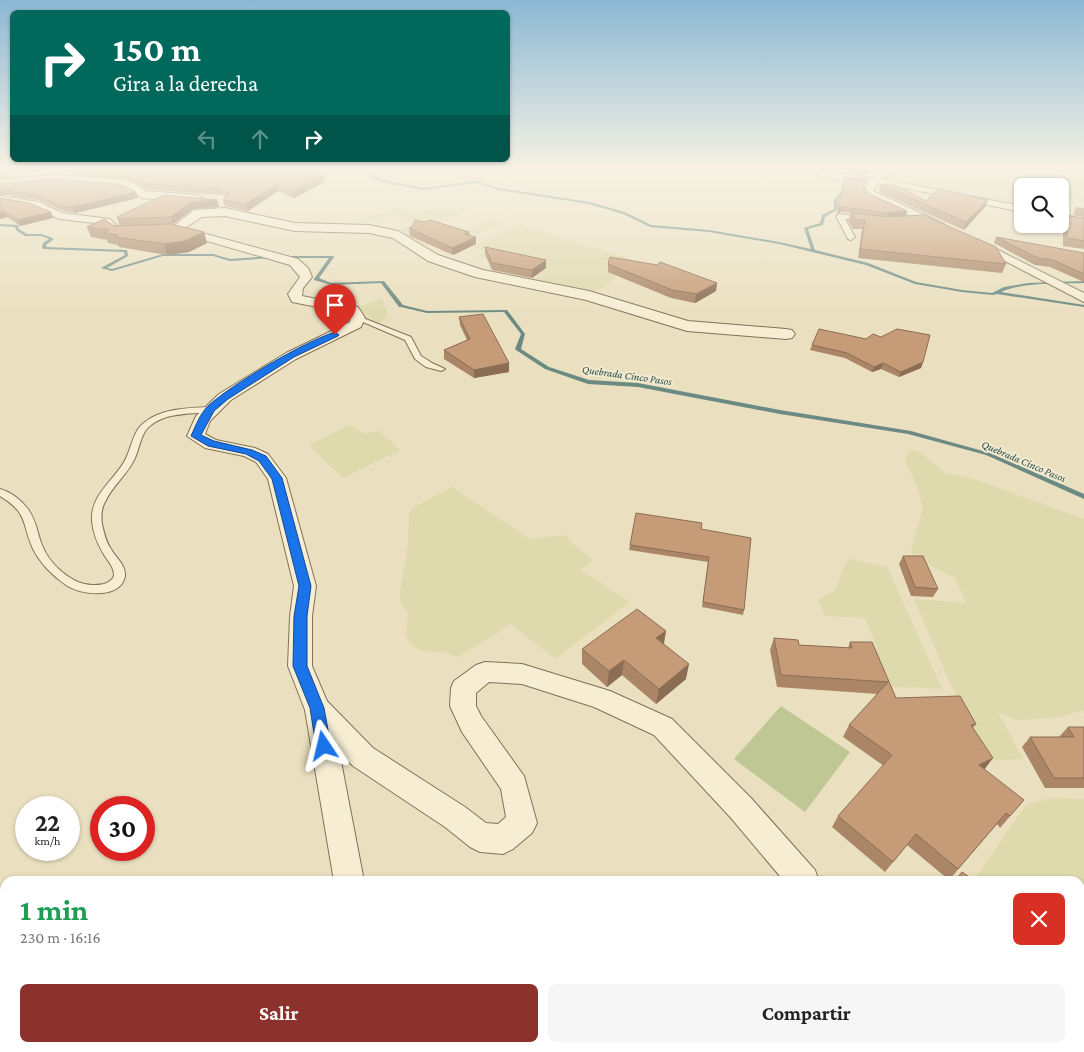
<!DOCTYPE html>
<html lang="es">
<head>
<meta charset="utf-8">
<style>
	body { margin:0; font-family:"Crimson Pro",serif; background:#f6f6f6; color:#222; height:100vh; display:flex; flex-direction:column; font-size:19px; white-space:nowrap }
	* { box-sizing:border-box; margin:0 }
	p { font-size:16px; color:#767676 }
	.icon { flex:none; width:28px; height:28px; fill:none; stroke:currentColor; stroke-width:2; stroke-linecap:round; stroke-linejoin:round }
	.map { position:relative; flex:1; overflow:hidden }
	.details { position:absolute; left:0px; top:876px; width:1085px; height:176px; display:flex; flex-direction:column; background:#fff; border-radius:15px 15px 0 0; box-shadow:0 1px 4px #0004 }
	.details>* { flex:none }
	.top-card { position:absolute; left:10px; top:10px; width:500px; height:152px; border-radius:8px; box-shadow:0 1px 4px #0004; background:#00695c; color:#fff; overflow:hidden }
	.controls { position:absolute; left:1014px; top:178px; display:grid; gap:10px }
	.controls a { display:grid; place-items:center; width:55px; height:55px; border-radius:8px; background:#fff; box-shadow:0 1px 4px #0004; font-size:25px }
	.speed { position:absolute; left:15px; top:796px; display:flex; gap:10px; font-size:25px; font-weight:700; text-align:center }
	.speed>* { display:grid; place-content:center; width:65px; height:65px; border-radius:50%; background:#fff; box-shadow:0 1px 4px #0004; line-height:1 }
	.speed small { font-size:12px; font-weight:400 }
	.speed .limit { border:8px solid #d22; background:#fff; color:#111 }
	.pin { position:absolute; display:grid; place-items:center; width:42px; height:42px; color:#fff; margin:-51px -21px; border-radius:50% 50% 50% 0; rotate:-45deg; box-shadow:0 0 5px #0007 }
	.pin .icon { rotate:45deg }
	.me { position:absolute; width:55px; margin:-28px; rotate:350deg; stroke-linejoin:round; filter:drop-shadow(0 0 4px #0008) }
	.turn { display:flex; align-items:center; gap:18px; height:105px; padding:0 20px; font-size:22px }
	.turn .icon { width:65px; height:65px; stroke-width:2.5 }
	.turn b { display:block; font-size:35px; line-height:42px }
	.lanes { display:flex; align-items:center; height:48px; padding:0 20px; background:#0003; justify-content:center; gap:25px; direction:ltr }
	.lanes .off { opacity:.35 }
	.round { display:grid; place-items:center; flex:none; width:52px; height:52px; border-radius:8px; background:#f6f6f6 }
	.overview { display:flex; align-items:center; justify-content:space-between; height:85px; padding:0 20px }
	h1 { font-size:30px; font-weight:700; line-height:38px; color:#1e9e55 }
	.primary-button { display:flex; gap:10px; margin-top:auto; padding:10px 20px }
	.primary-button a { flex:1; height:58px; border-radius:8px; background:#8d312d; color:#fff; font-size:20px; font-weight:700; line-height:58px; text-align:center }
	.primary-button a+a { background:#f6f6f6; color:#222 }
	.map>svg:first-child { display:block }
	.farmland { fill:#dfd9ae }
	.green { fill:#bfc795 }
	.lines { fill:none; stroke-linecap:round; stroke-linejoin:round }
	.stream { fill:#6b8a83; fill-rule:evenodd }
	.service-casing { stroke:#827159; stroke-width:2 }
	.pedestrian-casing { stroke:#827159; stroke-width:2 }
	.minor-casing { stroke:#827159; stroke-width:2 }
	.tertiary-casing { stroke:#827159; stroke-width:2 }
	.service { fill:#f6edd3; fill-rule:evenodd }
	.pedestrian { fill:#f6edd3; fill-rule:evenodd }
	.minor { fill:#f6edd3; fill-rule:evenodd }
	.tertiary { fill:#f6edd3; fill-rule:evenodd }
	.wall { fill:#aa8667 }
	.shaded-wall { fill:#8b6d54 }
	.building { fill:#c69c78; stroke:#8b6d54 }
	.route { fill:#1a73e8; stroke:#114b97 }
	.labels { text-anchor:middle; stroke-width:4; stroke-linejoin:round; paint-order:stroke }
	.far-water-label { font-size:11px; font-style:italic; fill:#2d5251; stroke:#f2eacf }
</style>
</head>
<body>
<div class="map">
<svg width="1084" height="1052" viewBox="0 0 1084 1052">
	<rect width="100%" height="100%" fill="#eae0c0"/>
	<g class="farmland">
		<path d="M909 169H1066L1084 176V203L1068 199 1060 202V186H1022V207L893 181V173Z"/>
		<path d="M402 208 412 213 436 209 469 211 432 226 450 233 417 243 396 231 415 224 394 214 363 223 354 220Z"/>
		<path d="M490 219 504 224 477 234 468 231Z"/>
		<path d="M517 224 632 259 631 262 604 288 590 293 528 283 547 268 521 261 497 276 487 274 505 263 477 256 486 251 473 247Z"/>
		<path d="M382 298 388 316 381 322H374L358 307Z"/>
		<path d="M349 425 365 434 379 431 400 450 343 478 309 445Z"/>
		<path d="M910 449 921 453 945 473 971 478 1084 519V714L1082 710 1062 717 1017 720 998 712 1023 759 984 761 914 599 966 603 955 578 917 559 911 552 923 508 917 486 905 460Z"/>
		<path d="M452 487 530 539 564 535 593 561 580 570 630 602 555 659 511 624 458 657 447 653 422 651 410 645 406 635 408 613 401 602 400 591 408 544 409 513 416 506Z"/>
		<path d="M849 559 887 567 942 689 883 686 871 658 877 647 865 618 826 616 817 600 836 590 842 570Z"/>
		<path d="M1051 798 1084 799V1052H1056L1051 1048H1080V881H973L1026 805Z"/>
	</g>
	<path class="green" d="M781 706 850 752 805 812 734 759Z"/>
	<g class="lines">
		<g class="stream">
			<path d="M355 169H359L382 180 423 188 476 181 499 188 590 202 625 212 651 225 709 230 779 242 811 249 804 228 820 223 822 215 834 209V200L847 185 849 186 838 200 837 210 825 217 823 225 808 229 815 250 868 263 916 282 962 290 992 293 1004 287 1028 283 1084 281V283C1059 284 1023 282 1001 292L1084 305V307L997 294 993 295 962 292 915 284 866 265 779 244 709 232 650 227 623 214 589 204 499 190 476 183 423 190 380 182Z"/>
			<path d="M897 169H903L892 173 885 181H883L890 171Z"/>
			<path d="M0 224 18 225 19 229 27 234H41L53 238V240L47 244 46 247 127 250 128 256 107 268 112 269 163 254H213L230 259 272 256 274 257 272 258 230 261 213 256H163L112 271 101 268 125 255 124 252 44 249 42 248 43 243 49 239 41 236H25L16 230 15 227 0 226Z"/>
			<path d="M282 256H333L334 257 319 278 331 283 384 281 403 305 427 311 507 310 525 334 521 349 549 367 589 380 638 383 780 410 911 431 990 453 1084 494V499L986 455 908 434 780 414 638 387 588 384 545 369 516 350 515 349 521 334 504 312 427 313 401 307H399L381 283 331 285 314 280V279L329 258H282Z"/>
		</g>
		<g class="service-casing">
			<g id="service">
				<path d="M28 169H42L0 176V174Z"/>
				<path d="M358 316 411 337 421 356 432 363 445 369 441 371 426 367 415 359 405 340 356 319 355 318Z"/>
				<path d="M211 407 215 409 214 411C193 415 170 411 151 425 141 432 140 447 135 458 128 474 112 486 105 502 101 509 101 516 102 524 104 533 106 542 111 549 116 558 126 565 125 576 121 600 80 595 66 585 53 576 40 563 33 549 21 522 29 514 0 496V489C11 492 21 500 28 509 36 520 37 532 42 545 49 564 73 586 94 585 102 585 110 584 114 576 114 566 108 562 103 553 97 543 93 532 92 521 90 496 113 481 124 462 132 449 132 431 145 422 163 408 189 408 211 407Z"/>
			</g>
		</g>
		<g class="pedestrian-casing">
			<path id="pedestrian" d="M840 214 868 218 872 220 868 222 845 219 855 237 851 240 848 239 836 216Z"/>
		</g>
		<g class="minor-casing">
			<g id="minor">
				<path d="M793 169H812L872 178 879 169H888L881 179 1022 206V212L900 187 878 184 873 191 944 224V228L940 229 869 198 863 191 869 183 835 180Z"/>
				<path d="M0 196 39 202 62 213 110 219 117 226 130 231 124 234 109 230 103 224 60 219 32 207 0 202Z"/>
				<path d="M1060 214 1084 219V225L1060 220Z"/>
				<path d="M180 227 298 259 308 268 312 277 303 288 302 296 358 307 365 318 361 327 296 359 231 400 210 421 205 434 216 440 255 448 268 454 286 478 316 586 312 616V666L327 701 373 748 465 807 486 823 498 824 506 817 501 789 462 732 450 706 451 688 454 681 476 665 485 662 522 664 610 691 672 719 751 798 815 870 819 881H784L731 818 654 735 594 707 522 684 489 682 476 693V706L481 716 524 776 537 823 532 833 513 849 503 854 480 852 470 847 445 827 353 766 339 751 364 881H334L305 710 288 666 290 616 294 586 268 479 256 462 244 456 205 448 187 436 196 416 219 394 286 353 350 322 351 318 348 313 292 302 288 294 300 277 290 265 176 232V228Z"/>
				<path d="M976 239 1084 293V302L972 244V240Z"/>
				<path d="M109 1048H150L148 1052H107Z"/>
				<path d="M176 1048H228L230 1052H178Z"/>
				<path d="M333 1048H370L368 1052H331Z"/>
				<path d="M1005 1048H1044L1046 1052H1007Z"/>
			</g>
		</g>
		<g class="tertiary-casing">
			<g id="tertiary">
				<path d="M54 175 119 179 136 183 145 191 198 195 204 199 198 203 142 198 128 189 119 187 54 183 0 187V179Z"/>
				<path d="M225 208 295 223 369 225 398 231 438 255 483 270 589 291 688 321 786 329 792 330 795 334 792 338 786 339 687 331 586 300 475 277 428 261 393 238 369 233 295 231 225 216 202 217 177 233 170 229 194 210Z"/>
			</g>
		</g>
		<use href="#service" class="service"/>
		<use href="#pedestrian" class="pedestrian"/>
		<use href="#minor" class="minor"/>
		<use href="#tertiary" class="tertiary"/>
	</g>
	<g class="wall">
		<path d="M72 169H306L324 175 325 182 294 198 278 191 248 211 225 206 223 200 226 197 223 195 146 189 121 178 77 175 73 173Z"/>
		<path d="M847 169H869L868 175 847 172Z"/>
		<path d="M845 177 865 185 864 187 869 194 907 211 906 216 1006 264 1002 273 858 258 862 229H853L848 221 851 213 840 212 837 214Z"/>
		<path d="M0 184 138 198 75 213 63 211 39 200 11 196V195H0Z"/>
		<path d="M881 185 926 201 985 207 964 230 879 192Z"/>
		<path d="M0 198 51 212 53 218 20 226 7 217 0 219Z"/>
		<path d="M217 200 219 207 193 209 173 224 207 243 189 252 167 255 119 247 118 245 108 243 107 240 91 237 87 227 121 225 119 224 117 217Z"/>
		<path d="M1076 207 1084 208V217L1073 215Z"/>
		<path d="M1066 216 1084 218V249L1063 246V223Z"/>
		<path d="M424 222 469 232 470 235 476 244 453 255 410 236 409 228Z"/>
		<path d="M996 237 1084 253V282L1050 267 1035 265 994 243Z"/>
		<path d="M485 247 546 268 532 278 492 270 485 254Z"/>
		<path d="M608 264 717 283 716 291 695 303 671 298 608 272Z"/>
		<path d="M459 317 509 372 474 378 444 359V350L467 340 460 325Z"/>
		<path d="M812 345 923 362 921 368 899 377 881 369 872 372 845 358 810 350Z"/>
		<path d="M701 529 744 610 743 615 702 607 708 562 629 550 630 545Z"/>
		<path d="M903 556 938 589 933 597 911 596 899 564Z"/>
		<path d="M666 631 664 644 686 679 656 704 622 675 607 687 582 664V649Z"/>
		<path d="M774 638 799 645 848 648 850 642H872L896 698 976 724 973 728 984 770 1024 800 1000 828 997 824 949 880 907 845 885 872 832 827 838 816 884 766 843 737 849 725 878 694 777 687 770 650Z"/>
		<path d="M1068 727H1084V788H1045L1022 747 1030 737H1059Z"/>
		<path d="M962 872 975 881H953Z"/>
		<path d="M852 1048H905L907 1052H854Z"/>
	</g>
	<g class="shaded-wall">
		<path d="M324 175 325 182 294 198 293 191Z"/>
		<path d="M276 185 278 191 248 211 246 204Z"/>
		<path d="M136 192 138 198 75 213 73 207Z"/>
		<path d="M217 200 219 207 193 209 173 224 171 217 191 202Z"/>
		<path d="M988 200 985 207 964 230 966 222Z"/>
		<path d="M842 207 840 212 837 214 838 208Z"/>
		<path d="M4 211 7 217 0 219V212Z"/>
		<path d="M907 211 905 217 886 218 888 213Z"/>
		<path d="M51 212 53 218 20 226 18 220Z"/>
		<path d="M204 232 207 243 189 252 167 255 164 244Z"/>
		<path d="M476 237V244L453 255 452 248Z"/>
		<path d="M546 260V268L532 278V270Z"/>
		<path d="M717 283 716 291 695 303 696 294Z"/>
		<path d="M923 362 921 368 899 377 901 372Z"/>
		<path d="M509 363V372L474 378V370Z"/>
		<path d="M883 363 881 369 872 372 874 367Z"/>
		<path d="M666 631 663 646 656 638Z"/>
		<path d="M624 660 622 675 607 687 609 671Z"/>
		<path d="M689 664 686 679 656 704 659 689Z"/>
		<path d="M993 758 984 770 979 765Z"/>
	</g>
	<g class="building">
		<path d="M80 169H306L324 175 293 191 276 185 246 204 223 200 229 194 221 189 143 183 119 172Z"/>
		<path d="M845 177 867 179 863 186 869 194 907 211 888 213 842 207 838 208Z"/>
		<path d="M50 179 117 184 125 186 136 192 73 207 60 206 37 195 9 191 10 190H0V184Z"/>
		<path d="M893 184 926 201 938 189 988 200 966 222 881 185Z"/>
		<path d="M164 195 217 200 191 202 171 217 119 219 117 217Z"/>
		<path d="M0 198 29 203 51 212 18 220 4 211 0 212Z"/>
		<path d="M851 213 889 217 923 215 996 247 1006 264 860 249 865 220H855Z"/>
		<path d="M1066 216 1084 218V241L1067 238Z"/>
		<path d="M104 219 114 226 171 224 204 232 185 241 164 244 115 237 118 235 104 233 109 230 87 227Z"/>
		<path d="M415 220 424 222 430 220 469 232 465 234 476 237 452 248 409 228 412 227Z"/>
		<path d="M996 237 1084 253V274L1053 260 1038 258Z"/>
		<path d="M485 247 546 260 532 270 492 263Z"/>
		<path d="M610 257 657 265 660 262 717 283 696 294 672 290 608 264Z"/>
		<path d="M483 314 509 363 474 370 444 350 470 339 459 317Z"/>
		<path d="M819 329 866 339 873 334 881 337 897 329 930 335 923 362 901 372 883 363 874 367 847 353 812 345Z"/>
		<path d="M636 513 702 523 701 529 751 538 744 610 703 602 709 557 630 545Z"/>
		<path d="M903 556H923L938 589 915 587Z"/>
		<path d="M637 609 666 631 656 638 689 664 659 689 624 660 609 671 582 649Z"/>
		<path d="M774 638 798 640 799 645 852 648 850 642H872L896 698 960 696 976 724 971 725 993 758 979 765 1024 800 1010 816 1006 813 958 869 916 834 893 862 838 816 892 755 849 725 888 682 781 675Z"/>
		<path d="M1068 727H1084V778H1054L1030 737H1074Z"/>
		<path d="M962 872 975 881H956Z"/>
		<path d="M861 1048H905L907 1052H862Z"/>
	</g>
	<linearGradient id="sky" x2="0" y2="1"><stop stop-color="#8cb8d4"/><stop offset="0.53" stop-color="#f6f1e3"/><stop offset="1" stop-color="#f6f1e3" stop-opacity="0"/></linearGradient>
	<rect width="1084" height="317" fill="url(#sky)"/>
	<path class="route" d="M335 332 339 335 338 336 294 357 228 399 214 411 201 435 214 441 252 450 266 456 282 478 311 586 307 616V666L324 708 331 746 329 750 324 752 319 750 316 746 310 708 293 666 294 616 299 586 272 479 259 461 246 454 208 446 191 436C196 425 200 414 208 406 232 384 304 342 335 332Z"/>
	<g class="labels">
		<g class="far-water-label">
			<text transform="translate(627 375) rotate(8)" y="4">Quebrada Cinco Pasos</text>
			<text transform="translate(1024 461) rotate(23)" y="4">Quebrada Cinco Pasos</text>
		</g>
	</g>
</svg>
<div class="controls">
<a><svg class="icon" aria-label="search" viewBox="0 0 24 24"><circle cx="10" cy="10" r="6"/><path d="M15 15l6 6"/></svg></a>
</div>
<div class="speed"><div>22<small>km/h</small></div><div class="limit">30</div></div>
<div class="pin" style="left:335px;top:335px;background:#d93025"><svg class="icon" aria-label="arrive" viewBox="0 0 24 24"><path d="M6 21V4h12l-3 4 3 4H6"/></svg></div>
<svg class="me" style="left:324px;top:746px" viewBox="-20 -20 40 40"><path d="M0-17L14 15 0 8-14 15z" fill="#1a73e8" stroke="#fff" stroke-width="4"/></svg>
<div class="top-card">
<div class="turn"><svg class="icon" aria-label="right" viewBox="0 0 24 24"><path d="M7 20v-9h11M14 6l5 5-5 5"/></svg><div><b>150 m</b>Gira a la derecha</div></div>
<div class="lanes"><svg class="icon off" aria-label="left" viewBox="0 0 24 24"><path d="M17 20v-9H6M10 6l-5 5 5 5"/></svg><svg class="icon off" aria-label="ahead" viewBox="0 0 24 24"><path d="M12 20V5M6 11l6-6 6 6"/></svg><svg class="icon" aria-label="right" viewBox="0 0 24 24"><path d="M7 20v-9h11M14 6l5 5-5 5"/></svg></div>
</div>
<section class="details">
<div class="overview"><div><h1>1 min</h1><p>230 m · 16:16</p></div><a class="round" style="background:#d93025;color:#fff"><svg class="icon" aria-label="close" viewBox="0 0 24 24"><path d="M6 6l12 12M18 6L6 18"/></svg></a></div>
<div class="primary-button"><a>Salir</a><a>Compartir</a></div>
</section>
</div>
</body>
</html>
